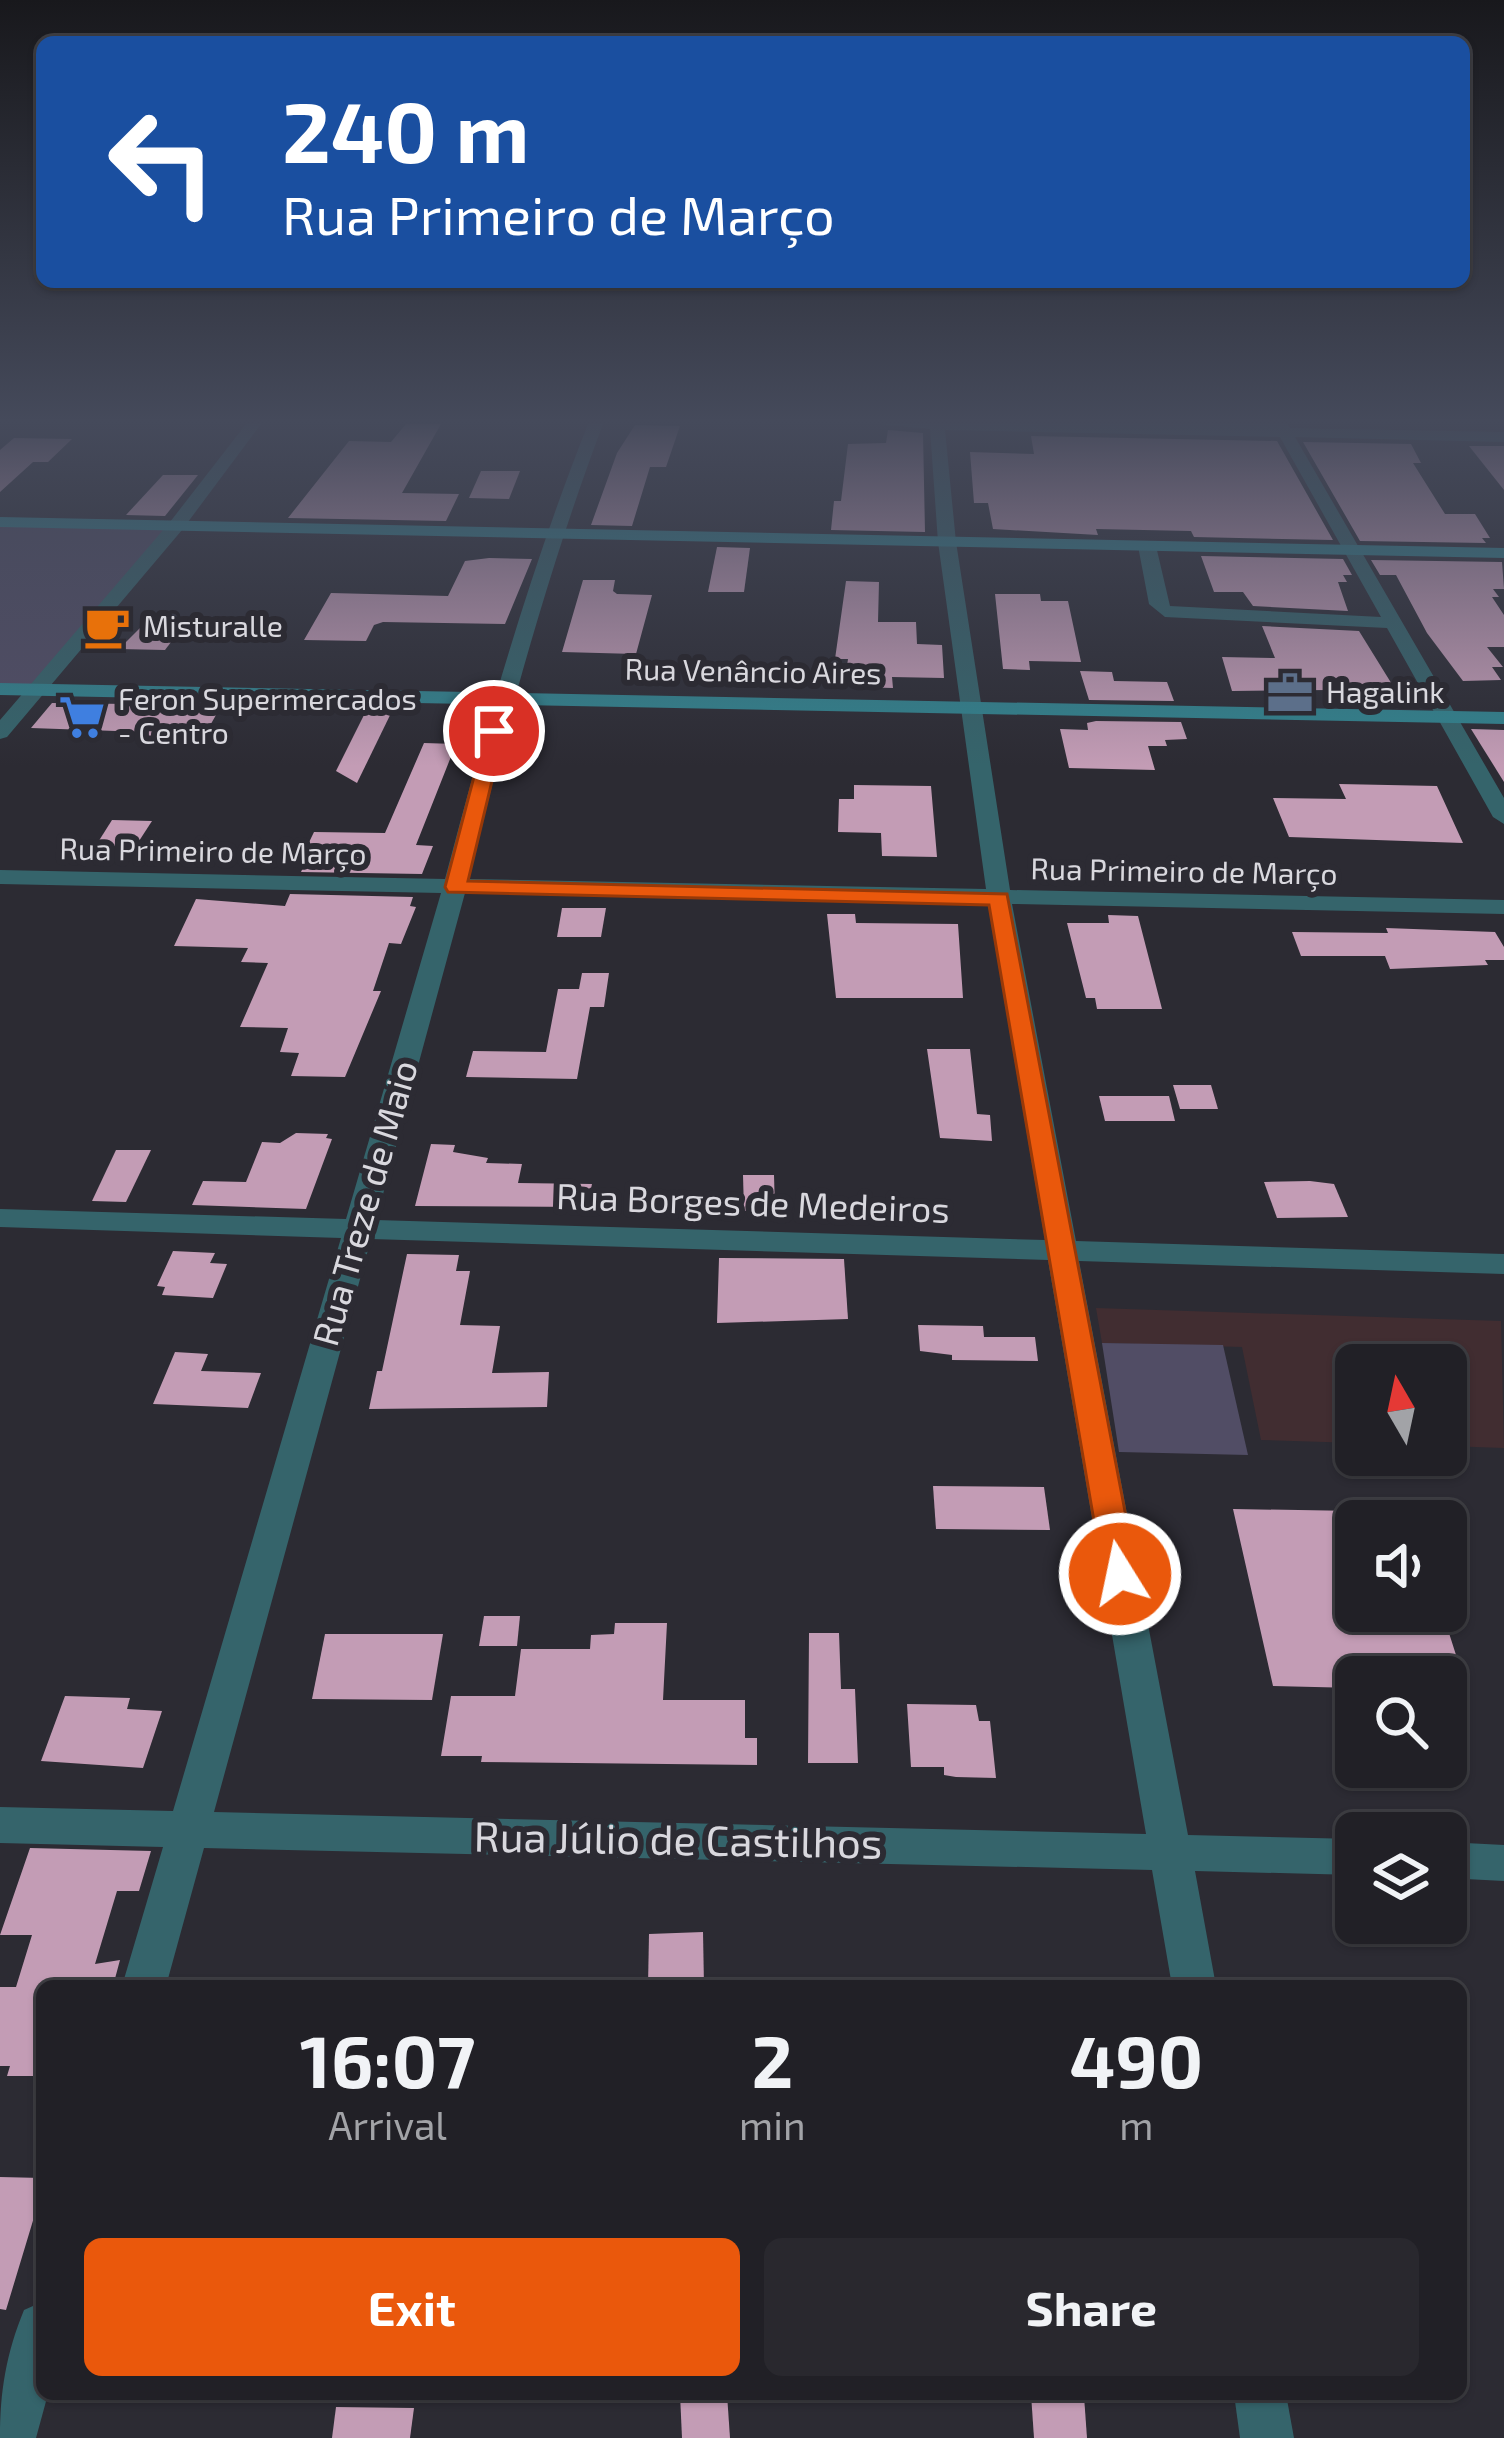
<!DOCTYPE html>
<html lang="en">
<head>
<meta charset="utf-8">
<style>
	body { margin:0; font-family:"Exo 2",sans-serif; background:#29282e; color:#f1f3f6; height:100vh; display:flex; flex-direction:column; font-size:45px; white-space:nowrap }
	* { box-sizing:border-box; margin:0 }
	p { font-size:39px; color:#a2a3a7 }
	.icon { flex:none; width:66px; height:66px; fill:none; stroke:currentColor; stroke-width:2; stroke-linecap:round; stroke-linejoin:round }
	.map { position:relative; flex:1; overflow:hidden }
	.panel { position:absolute; left:36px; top:1980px; width:1431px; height:420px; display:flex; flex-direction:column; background:#212026; border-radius:18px; box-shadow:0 3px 9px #0004,0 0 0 3px #3e3e43 }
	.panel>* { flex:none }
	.top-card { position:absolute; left:36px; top:36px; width:1434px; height:252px; border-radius:18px; box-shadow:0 3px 9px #0004,0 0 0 3px #3e3e43; background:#1a4fa0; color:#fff; overflow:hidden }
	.needle { width:78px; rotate:351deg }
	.tools { position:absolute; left:1335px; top:1344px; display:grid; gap:24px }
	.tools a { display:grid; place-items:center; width:132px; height:132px; border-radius:18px; background:#212026; box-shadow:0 3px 9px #0004,0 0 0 3px #3e3e43; font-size:60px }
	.pin { position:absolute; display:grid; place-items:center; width:102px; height:102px; color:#fff; margin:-51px; border:6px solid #fff; border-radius:50%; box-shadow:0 3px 12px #0007 }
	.me { position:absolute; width:132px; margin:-66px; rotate:350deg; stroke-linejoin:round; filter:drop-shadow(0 0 9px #0008) }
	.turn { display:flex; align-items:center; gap:42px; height:252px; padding:0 48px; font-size:54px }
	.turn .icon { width:156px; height:156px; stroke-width:2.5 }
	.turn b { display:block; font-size:84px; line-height:102px }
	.eta { display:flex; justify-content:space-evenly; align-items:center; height:204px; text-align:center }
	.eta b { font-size:72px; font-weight:700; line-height:84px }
	.action { display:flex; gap:24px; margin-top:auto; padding:24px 48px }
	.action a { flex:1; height:138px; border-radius:18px; background:#ea580c; color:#fff; font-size:48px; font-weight:700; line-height:138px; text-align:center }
	.action a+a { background:#29282e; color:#f1f3f6 }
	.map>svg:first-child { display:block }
	.education { fill:#412d31 }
	.green { fill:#514d65 }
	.building { fill:#c39cb5 }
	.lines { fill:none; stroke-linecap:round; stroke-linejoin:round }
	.street { fill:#35646b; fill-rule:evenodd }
	.secondary { fill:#32838e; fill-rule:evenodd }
	.route { fill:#ea580c; stroke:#983908; stroke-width:3 }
	.labels { text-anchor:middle; stroke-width:12; stroke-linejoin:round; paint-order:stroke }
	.far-poi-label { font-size:30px; fill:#d9d8de; stroke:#2c2b33; text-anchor:start }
	.far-street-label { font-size:30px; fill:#d9d8de; stroke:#2c2b33 }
	.street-label { font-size:36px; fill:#d9d8de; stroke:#2c2b33 }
	.near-street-label { font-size:42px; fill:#d9d8de; stroke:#2c2b33 }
</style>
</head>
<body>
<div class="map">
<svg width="1504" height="2438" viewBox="0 0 1504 2438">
	<rect width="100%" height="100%" fill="#2c2b33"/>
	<path class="education" d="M1096 1308 1501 1321 1504 1448 1446 1446V1365H1356V1443L1261 1440 1242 1347 1102 1343Z"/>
	<g class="green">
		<path d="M0 524 167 527 29 688 0 687Z"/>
		<path d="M1102 1343 1223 1345 1248 1455 1119 1452Z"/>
	</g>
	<g class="building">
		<path d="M406 424H441L402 493 459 494 446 521 288 518 349 441 391 442Z"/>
		<path d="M635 425 680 426 666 467H650L632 526 591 525 617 453Z"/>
		<path d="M888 430 923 433 925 532 831 530 834 501H841L848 444 886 443Z"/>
		<path d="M1031 436 1277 441 1333 540 1194 537 1191 531 1096 529 1098 535 993 529 988 503H974L970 452 1034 454Z"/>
		<path d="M14 438 72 439 48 462H33L0 492V450Z"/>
		<path d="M1303 442 1411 444 1421 463H1413L1445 514H1475L1490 538H1482L1486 543 1360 541Z"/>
		<path d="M1469 446H1504V490Z"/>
		<path d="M481 471H520L509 499 469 498Z"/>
		<path d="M163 475H198L165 516 126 515Z"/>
		<path d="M717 547 750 548 744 592H708Z"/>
		<path d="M1201 556 1343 559 1352 575H1343L1347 582H1338L1348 611 1253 606 1243 592H1214Z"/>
		<path d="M489 558 532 559 505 624 383 622 374 625 366 641 304 640 331 593 448 596 465 561Z"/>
		<path d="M1371 560 1502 562 1504 589H1493L1499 597H1492L1504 615V647H1487L1503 667H1492L1501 680 1463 681 1427 633 1396 575H1380Z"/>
		<path d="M583 580H615L613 591 617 594 652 595 636 654 562 652Z"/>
		<path d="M846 581 879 582 878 622H916L917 644 942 645 944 678 892 677 893 688 856 687V667L847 666 848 659H835Z"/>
		<path d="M995 594H1040L1041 601H1068L1081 662 1029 661 1030 670 1003 669Z"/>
		<path d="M148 620 187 621 165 650 119 649Z"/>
		<path d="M1262 626 1359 631 1398 694H1359L1363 701H1335L1330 690 1232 691 1222 657 1275 658Z"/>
		<path d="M1080 671 1112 672 1114 681 1167 682 1174 701 1089 700Z"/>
		<path d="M52 703 202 705 220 708 200 743 137 742 144 732 31 728Z"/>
		<path d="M368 707H394L357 783 336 771Z"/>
		<path d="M1096 721 1181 722 1187 739 1165 740 1167 746H1148L1155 770 1069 768 1060 729 1088 730 1087 723Z"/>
		<path d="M1471 729 1504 730V782Z"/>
		<path d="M424 743 456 744 416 845 433 846 422 874 301 872 307 859H301L314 832 385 833Z"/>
		<path d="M1339 784 1437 786 1463 843 1289 837 1273 798 1346 799Z"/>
		<path d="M854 785 931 786 937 857 882 856 881 833 838 832 839 799H854Z"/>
		<path d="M112 820 152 821 128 858H88Z"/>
		<path d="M290 894 413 897 410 906 416 907 401 944 389 943 373 991H381L345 1077 291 1076 299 1053 280 1052 288 1028 240 1027 268 963 241 962 248 948 174 946 196 899 285 906Z"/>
		<path d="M562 908H606L601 937H557Z"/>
		<path d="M827 914H855L856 923 958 924 963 998H836Z"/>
		<path d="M1108 915 1138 916 1162 1009H1097L1095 998H1086L1067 923H1109Z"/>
		<path d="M1386 928 1495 932 1504 947V960H1485L1488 965 1390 969 1385 956H1301L1292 932 1388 933Z"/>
		<path d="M582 973H609L604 1007H590L577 1079 466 1077 473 1051 546 1052 558 989H579Z"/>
		<path d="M927 1049H970L977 1114 990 1115 992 1141 940 1138Z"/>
		<path d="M1173 1085H1211L1218 1109H1180Z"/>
		<path d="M1099 1096H1169L1175 1121H1105Z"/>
		<path d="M296 1133 328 1134 326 1138 332 1139 306 1209 192 1205 203 1181 246 1182 262 1142 280 1143Z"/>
		<path d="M431 1144 455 1145 453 1152 488 1158 486 1163 522 1164 518 1183 592 1184 587 1207 415 1206Z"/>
		<path d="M116 1150H151L126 1202 92 1201Z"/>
		<path d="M743 1175H774L775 1211H744Z"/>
		<path d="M1310 1181 1334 1184 1348 1217 1277 1218 1264 1182Z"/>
		<path d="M173 1251 215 1253 210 1263 227 1264 213 1298 162 1295 165 1287 157 1286Z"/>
		<path d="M407 1254 459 1255 456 1271H470L460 1325 500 1326 492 1373 549 1372 547 1407 369 1409 377 1371H382Z"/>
		<path d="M719 1258 844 1259 848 1319 717 1323Z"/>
		<path d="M918 1325 983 1326 984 1337H1035L1038 1361 952 1360V1355L920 1351Z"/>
		<path d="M175 1352 208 1354 201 1371 261 1373 248 1408 153 1404Z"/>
		<path d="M933 1486 1044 1487 1050 1530 936 1529Z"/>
		<path d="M1233 1509 1356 1511V1611H1442L1463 1677H1356V1688L1273 1686Z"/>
		<path d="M484 1616H520L517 1646H479Z"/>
		<path d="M615 1623H667L663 1700H745V1738H757V1765L481 1762 482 1756H441L451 1696H515L521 1649H590L591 1635 614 1634Z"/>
		<path d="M809 1633H839L841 1689H855L858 1763H808Z"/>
		<path d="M325 1634H443L432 1700 312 1699Z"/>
		<path d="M65 1696 130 1698 127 1709 162 1711 143 1768 41 1761Z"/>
		<path d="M907 1704 976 1705 979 1721H990L996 1778 956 1777 944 1775V1767H911Z"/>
		<path d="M30 1848 151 1851 139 1891H117L95 1964 120 1960 113 1986H42V2076H7L10 2066H0V1987H16L32 1935H0Z"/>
		<path d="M703 1932 704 1986H648L649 1934Z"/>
		<path d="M0 2177 42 2178V2214H35L6 2310 0 2309Z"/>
		<path d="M680 2394H727L730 2438H682Z"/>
		<path d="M1031 2394 1084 2396 1087 2438H1034Z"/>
		<path d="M336 2407 414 2408 410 2438H332Z"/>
	</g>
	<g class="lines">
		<g class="street">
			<path d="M246 424H261L182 530 7 737 0 739V720L170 522Z"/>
			<path d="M588 424H603C547 573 506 724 469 879L986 889 938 542 930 429 878 424H1288L1290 428 1504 432V442L1295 437 1504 798V824L1493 817 1387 628 1165 617 1149 604 1138 546 1147 541 1156 546 1170 606 1381 617 1280 437 945 430 956 542 1010 890 1504 900V914L1012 904 1076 1241 1504 1254V1274L1079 1261 1188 1835 1356 1839V1875L1195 1871 1216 1986H1172L1152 1870 204 1848 166 1986H122L163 1847 0 1843V1807L173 1811 341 1238 0 1227V1209L346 1219 441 893 0 884V870L445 879C486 724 529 573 588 424ZM465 893 988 904 1045 1240 376 1220ZM371 1239 1048 1260 1146 1834 214 1812Z"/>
			<path d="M1446 1842 1504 1845V1881L1446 1878Z"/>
			<path d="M42 2302V2394H48L36 2438H0C0 2391 6 2354 24 2310Z"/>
			<path d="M1234 2394H1286L1294 2438H1240Z"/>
		</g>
		<g class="secondary">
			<path d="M0 517 1504 548V558L0 527Z"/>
			<path d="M0 683 1504 712V724L0 695Z"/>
		</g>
	</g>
	<linearGradient id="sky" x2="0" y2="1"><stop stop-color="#18181c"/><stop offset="0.55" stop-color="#454a5b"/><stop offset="1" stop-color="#454a5b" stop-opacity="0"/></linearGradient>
	<rect width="1504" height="766" fill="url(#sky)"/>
	<path class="route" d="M487 727 504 731 468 881 1007 894 1137 1574 1132 1583 1120 1587 1108 1583 1103 1574 989 905 448 892 445 887Z"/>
	<defs>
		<g id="cafe-bare" transform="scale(3.6)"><path d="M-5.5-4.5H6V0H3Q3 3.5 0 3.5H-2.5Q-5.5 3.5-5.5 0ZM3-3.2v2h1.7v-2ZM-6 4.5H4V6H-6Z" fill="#e8710a" stroke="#2c2b33" stroke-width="2.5" paint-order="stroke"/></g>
		<g id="office-bare" transform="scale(3.6)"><path d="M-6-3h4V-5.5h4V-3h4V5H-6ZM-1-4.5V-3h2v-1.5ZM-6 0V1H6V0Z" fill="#5c6f8a" stroke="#2c2b33" stroke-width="2.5" paint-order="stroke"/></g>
		<g id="supermarket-bare" transform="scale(3.6)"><path d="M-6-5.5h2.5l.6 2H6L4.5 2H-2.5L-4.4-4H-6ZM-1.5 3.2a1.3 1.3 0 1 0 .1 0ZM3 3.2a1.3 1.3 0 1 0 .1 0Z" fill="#3f7fe0" stroke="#2c2b33" stroke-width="2.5" paint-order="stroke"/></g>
	</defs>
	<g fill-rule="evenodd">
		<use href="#cafe-bare" x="107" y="627"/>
		<use href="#office-bare" x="1290" y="693"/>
		<use href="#supermarket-bare" x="82" y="717"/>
	</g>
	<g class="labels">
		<g class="far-poi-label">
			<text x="143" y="637">Misturalle</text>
			<text x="1326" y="703">Hagalink</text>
			<text x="118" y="710">Feron Supermercados<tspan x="118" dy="34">- Centro</tspan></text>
		</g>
		<g class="far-street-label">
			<text transform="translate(753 672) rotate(1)" y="10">Rua Venâncio Aires</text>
			<text transform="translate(213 852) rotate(1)" y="10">Rua Primeiro de Março</text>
			<text transform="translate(1184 872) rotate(1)" y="10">Rua Primeiro de Março</text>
		</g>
		<g class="street-label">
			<text transform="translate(365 1203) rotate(-74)" y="13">Rua Treze de Maio</text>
			<text transform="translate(753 1203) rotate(2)" y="13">Rua Borges de Medeiros</text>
		</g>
		<g class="near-street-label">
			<text transform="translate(678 1840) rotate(1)" y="15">Rua Júlio de Castilhos</text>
		</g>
	</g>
</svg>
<div class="tools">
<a><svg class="needle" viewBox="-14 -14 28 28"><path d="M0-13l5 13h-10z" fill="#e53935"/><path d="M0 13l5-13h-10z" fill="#a2a3a7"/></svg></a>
<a><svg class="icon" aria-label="sound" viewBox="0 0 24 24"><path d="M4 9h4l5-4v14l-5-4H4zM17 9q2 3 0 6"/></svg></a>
<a><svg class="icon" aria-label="search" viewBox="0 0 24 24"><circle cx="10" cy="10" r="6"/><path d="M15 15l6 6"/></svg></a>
<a><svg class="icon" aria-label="layers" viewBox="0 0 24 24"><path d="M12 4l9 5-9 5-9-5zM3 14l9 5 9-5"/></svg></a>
</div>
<div class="pin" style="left:494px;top:731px;background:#d93025"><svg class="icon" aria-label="arrive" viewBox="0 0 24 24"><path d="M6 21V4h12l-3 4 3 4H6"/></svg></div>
<svg class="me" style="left:1120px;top:1574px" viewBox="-20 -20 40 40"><circle r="17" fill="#ea580c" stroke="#fff" stroke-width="3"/><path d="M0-11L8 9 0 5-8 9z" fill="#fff"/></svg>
<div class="top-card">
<div class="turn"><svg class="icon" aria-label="left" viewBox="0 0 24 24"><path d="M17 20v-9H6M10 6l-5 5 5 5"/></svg><div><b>240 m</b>Rua Primeiro de Março</div></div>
</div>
<section class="panel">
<div class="eta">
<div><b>16:07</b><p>Arrival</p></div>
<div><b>2</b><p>min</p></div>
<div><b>490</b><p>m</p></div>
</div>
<div class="action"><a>Exit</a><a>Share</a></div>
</section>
</div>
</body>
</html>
